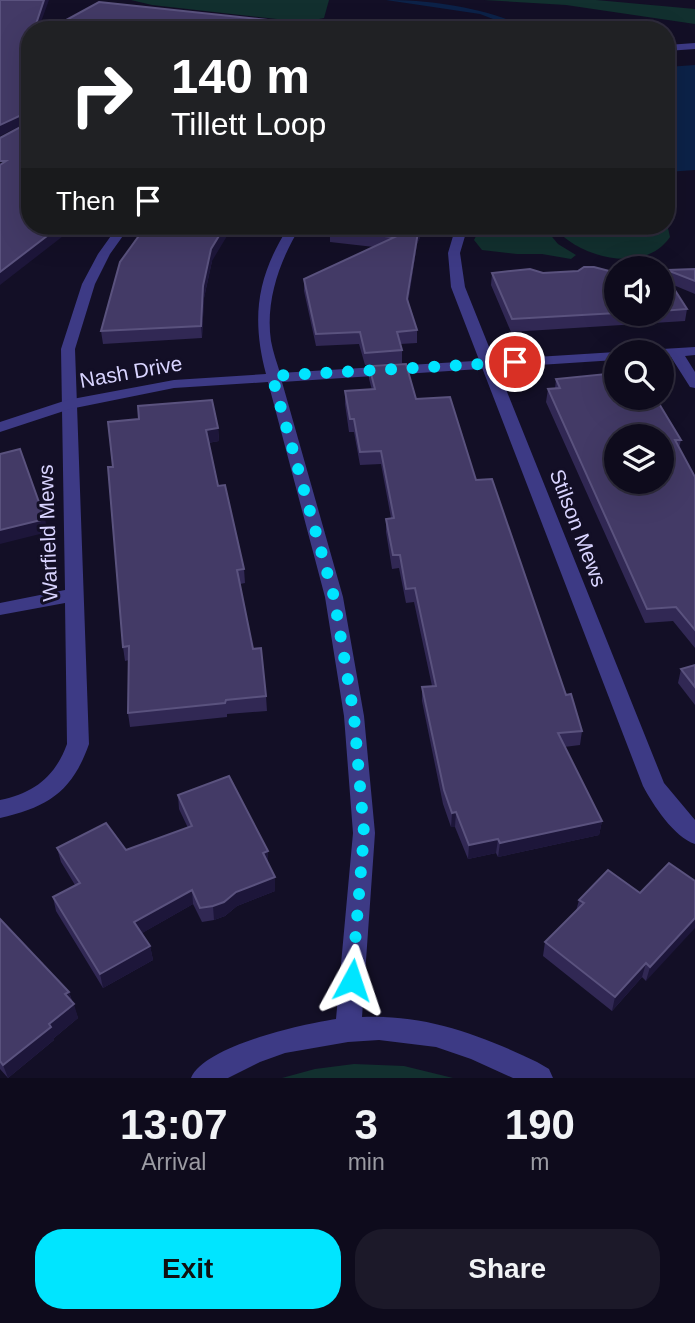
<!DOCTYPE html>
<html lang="en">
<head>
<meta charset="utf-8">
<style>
	body { margin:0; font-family:Arial,sans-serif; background:#1c1929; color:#f1f3f6; height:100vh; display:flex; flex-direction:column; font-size:26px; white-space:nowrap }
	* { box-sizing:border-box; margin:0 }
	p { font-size:23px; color:#9b9ba3 }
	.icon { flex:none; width:38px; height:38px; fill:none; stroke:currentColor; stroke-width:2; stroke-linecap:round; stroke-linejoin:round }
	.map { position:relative; height:1078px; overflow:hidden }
	.drawer { display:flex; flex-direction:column; background:#0e0b1c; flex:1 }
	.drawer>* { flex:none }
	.banner { position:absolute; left:21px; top:21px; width:654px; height:214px; border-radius:28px; box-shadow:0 7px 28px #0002,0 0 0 2px #2e2b3b; background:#202124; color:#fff; overflow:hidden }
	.tools { position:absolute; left:604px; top:256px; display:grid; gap:14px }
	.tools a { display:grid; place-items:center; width:70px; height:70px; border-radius:50%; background:#0e0b1c; box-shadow:0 7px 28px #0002,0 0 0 2px #2e2b3b; font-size:35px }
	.pin { position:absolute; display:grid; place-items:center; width:60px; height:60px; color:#fff; margin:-30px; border:4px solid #fff; border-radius:50%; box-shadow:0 2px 7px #0007 }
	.me { position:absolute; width:77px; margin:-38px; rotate:5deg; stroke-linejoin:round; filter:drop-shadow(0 0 5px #0008) }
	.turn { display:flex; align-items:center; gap:24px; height:147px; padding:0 35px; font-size:32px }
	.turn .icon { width:91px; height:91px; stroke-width:2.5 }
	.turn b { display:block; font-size:49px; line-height:60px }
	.then { display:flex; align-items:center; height:66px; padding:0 35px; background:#0003; gap:14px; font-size:26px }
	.eta { display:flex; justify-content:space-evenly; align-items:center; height:119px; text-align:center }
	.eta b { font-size:42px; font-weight:800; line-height:49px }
	.primary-button { display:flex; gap:14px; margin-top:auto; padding:14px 35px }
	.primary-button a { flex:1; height:80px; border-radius:28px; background:#00e5ff; color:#111; font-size:28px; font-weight:800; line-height:80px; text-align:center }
	.primary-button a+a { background:#1c1929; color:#f1f3f6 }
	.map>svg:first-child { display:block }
	.green { fill:#12302f }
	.water { fill:#0c2248 }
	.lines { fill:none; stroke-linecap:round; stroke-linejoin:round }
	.stream { fill:#0c2248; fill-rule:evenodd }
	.service { fill:#3d3a85; fill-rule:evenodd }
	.minor { fill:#3d3a85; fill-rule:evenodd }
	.wall { fill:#312854 }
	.shaded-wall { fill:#1d163a }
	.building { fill:#433a66; stroke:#5a527e; stroke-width:2; fill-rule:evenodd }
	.route { stroke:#00e5ff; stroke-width:12; stroke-dasharray:0 21.6 }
	.labels { text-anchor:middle; stroke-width:6; stroke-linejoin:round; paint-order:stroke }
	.street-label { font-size:21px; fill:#d9d4ff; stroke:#130f26 }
</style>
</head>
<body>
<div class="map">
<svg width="695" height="1078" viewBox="0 0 695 1078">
	<rect width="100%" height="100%" fill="#130f26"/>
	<g class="green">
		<path d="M131 0H329L324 18 304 22 152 5Z"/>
		<path d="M484 0H596L695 9V24L566 5Z"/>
		<path d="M667 224 670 237C644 275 578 258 553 226Z"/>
		<path d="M481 226H543L558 244 576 255 571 259 542 254H517L482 250 474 240Z"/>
		<path d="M354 1064 404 1066 453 1078H282L315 1069Z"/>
	</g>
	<path class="water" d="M695 65V170L667 172V67Z"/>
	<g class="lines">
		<path class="stream" d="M386 0C432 0 490 8 531 30H522L480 14Z"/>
		<g class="service">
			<path d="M118 226H130L110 254 95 284 75 349 89 744C72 792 48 807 0 818V800C34 793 55 777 67 744L65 603 0 615V603L65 590 61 349 82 284 98 254Z"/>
			<path d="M456 226H468L460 253 465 287 664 783 695 820V844C674 837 653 805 643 786L451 287 448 253Z"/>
		</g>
		<g class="minor">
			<path d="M695 43V49L667 51V45Z"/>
			<path d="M289 226H301C280 259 265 301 271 341 273 352 277 363 280 373L616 352V360L282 382 343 597 364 716 375 833 362 1017C425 1014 481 1035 537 1062L549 1069 553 1078H513L471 1059 436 1047 379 1040 348 1042 285 1053 260 1062 228 1078H191C204 1046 302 1024 336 1019L353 833 344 716 325 597 268 382 174 388 70 409 0 432V422L67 400 174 380 266 374C251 317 257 276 289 226Z"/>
			<path d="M695 347V355L685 356 695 372V388L690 387 671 357H662V352H656L662 349Z"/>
		</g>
	</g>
	<g class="wall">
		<path d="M425 226 417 244 408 302 417 330V343L400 344 402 350V363L365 365 359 344 316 346 304 291V279L374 247 330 242V231Z"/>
		<path d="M212 261 204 298 202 338 103 344 101 331Z"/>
		<path d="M695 269V294L671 284 687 309 685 321 511 332 491 285 492 273 616 313H662V271L666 277 667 270Z"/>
		<path d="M369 366 416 399 476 480 582 731 580 745 564 747 602 821 599 835 498 857 496 853 468 859 455 827H451L443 804 422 701V687L432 686 414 602 406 603 399 568 392 569 386 532V519L391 518 381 464 360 465 354 432H349L345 404V391L372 390 369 379Z"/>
		<path d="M556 379 681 440 679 448 695 477V648L673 621 645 623 546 402 548 389H555Z"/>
		<path d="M218 428 219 441 208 443 218 486 244 569 245 583 240 584 253 649 266 696 267 711 227 714V717L130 727 128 713 129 660 125 661 123 647 113 467Z"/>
		<path d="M695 665V705L678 683 681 669Z"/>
		<path d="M178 795 268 865 275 891 237 906 225 916 214 920 202 922 193 904 142 933 150 946 153 960 103 988 56 911 53 897 75 885 61 862 57 848 126 850 188 828 179 809Z"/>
		<path d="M695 881 646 981 642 977 612 1011 543 956 545 942 576 911 579 900 640 893Z"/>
		<path d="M0 919 69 992 78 1018 54 1038V1040L8 1078 0 1069Z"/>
	</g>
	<g class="shaded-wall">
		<path d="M44 0H49L38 30H34Z"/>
		<path d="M30 111V121L0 136V125Z"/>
		<path d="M60 226H76L0 285V272Z"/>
		<path d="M225 226H233L212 261 204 298 202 338 201 326 203 286 211 249Z"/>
		<path d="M420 226H425L417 244 407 311V299L418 232Z"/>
		<path d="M218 428 219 441 207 443 206 430Z"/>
		<path d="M45 519 48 532 0 544V530Z"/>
		<path d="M456 812 455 827H451L452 813Z"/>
		<path d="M602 821 599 835 498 857 500 843Z"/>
		<path d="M498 839 496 853 468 859 469 845Z"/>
		<path d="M268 851V865L263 853Z"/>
		<path d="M275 877V891L237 906 225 916 214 920 213 906 236 892Z"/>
		<path d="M192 890 193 904 137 936 134 922Z"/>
		<path d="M695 918V928L646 981 650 967Z"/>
		<path d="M150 946 153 960 103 988 100 974Z"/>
		<path d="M646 963 642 977 612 1011 615 997Z"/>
		<path d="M69 992 73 1005 74 1004 78 1018 54 1038V1040L8 1078 3 1065 49 1024 65 994Z"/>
	</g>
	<g class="building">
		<path d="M0 0H44L34 30H30V111L0 125Z"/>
		<path d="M99 2 353 29 352 30H48Z"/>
		<path d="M30 120V226H60L0 272V165L6 161H0V138L30 122Z"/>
		<path d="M146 226H225L211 249 203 286 201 326 101 331 120 262Z"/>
		<path d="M333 226H420L418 232 407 299 417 330 397 332 402 350 365 353 360 332 316 334 304 279 395 237 330 231Z"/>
		<path d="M584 267H594L613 272H616V313H617L512 319 492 273 530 269 543 273 578 271Z"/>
		<path d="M695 269V281L667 270Z"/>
		<path d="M662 270 687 309 662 311Z"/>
		<path d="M406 364 416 399 450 397 476 480 492 479 566 695 571 694 582 731 558 733 602 821 500 843 498 839 469 845 456 812 452 813 444 790 422 687 436 686 415 588 406 589 400 555H393L386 519 394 518 381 451 360 452 354 419H350L345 391 375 389 369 366Z"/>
		<path d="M616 373V397H655L681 440H675L695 477V630L676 607 647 609 548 389 560 388 556 379ZM616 436H662V481H616Z"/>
		<path d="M212 400 218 428 206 430 218 486 225 485 244 569 237 570 253 649 261 648 266 696 226 700 225 703 128 713 129 646 123 647 108 467H113L108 422 139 419 138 406Z"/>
		<path d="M20 449 45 519 0 530V454Z"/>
		<path d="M695 665V687L681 669Z"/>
		<path d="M229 776 268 851 263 853 275 877 236 892 224 902 213 906 200 908 192 890 134 922 150 946 100 974 53 897 80 883 57 848 106 823 126 850 192 826 178 795Z"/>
		<path d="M669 863 695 881V918L650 967 646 963 615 997 545 942 584 903 579 900 608 870 640 893Z"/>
		<path d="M0 919 69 992 65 994 74 1004 49 1024 51 1027 3 1065 0 1061Z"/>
	</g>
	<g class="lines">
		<path class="route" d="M352 980 364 833 354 716 334 597 272 376 515 362"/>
	</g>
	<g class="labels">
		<g class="street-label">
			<text transform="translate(131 372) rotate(-10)" y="7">Nash Drive</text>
			<text transform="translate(578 528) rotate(69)" y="7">Stilson Mews</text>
			<text transform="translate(48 533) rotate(-92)" y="7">Warfield Mews</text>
		</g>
	</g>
</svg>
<div class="tools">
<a><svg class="icon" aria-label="sound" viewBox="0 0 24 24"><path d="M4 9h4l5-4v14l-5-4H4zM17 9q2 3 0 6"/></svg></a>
<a><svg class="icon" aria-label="search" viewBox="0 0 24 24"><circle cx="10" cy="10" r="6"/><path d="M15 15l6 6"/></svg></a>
<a><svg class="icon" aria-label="layers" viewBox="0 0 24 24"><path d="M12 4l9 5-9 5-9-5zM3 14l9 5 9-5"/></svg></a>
</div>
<div class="pin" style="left:515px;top:362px;background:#d93025"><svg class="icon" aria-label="arrive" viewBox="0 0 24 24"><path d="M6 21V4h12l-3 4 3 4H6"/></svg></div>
<svg class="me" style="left:352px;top:980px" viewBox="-20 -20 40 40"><path d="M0-17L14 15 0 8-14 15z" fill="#00e5ff" stroke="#fff" stroke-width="4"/></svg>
<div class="banner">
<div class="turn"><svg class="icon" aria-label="right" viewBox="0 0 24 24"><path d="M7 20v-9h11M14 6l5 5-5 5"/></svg><div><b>140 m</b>Tillett Loop</div></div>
<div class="then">Then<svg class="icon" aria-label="arrive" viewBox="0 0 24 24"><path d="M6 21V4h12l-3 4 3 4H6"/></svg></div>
</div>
</div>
<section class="drawer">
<div class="eta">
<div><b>13:07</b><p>Arrival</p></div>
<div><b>3</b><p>min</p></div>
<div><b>190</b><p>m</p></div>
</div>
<div class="primary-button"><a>Exit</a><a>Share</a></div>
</section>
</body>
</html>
